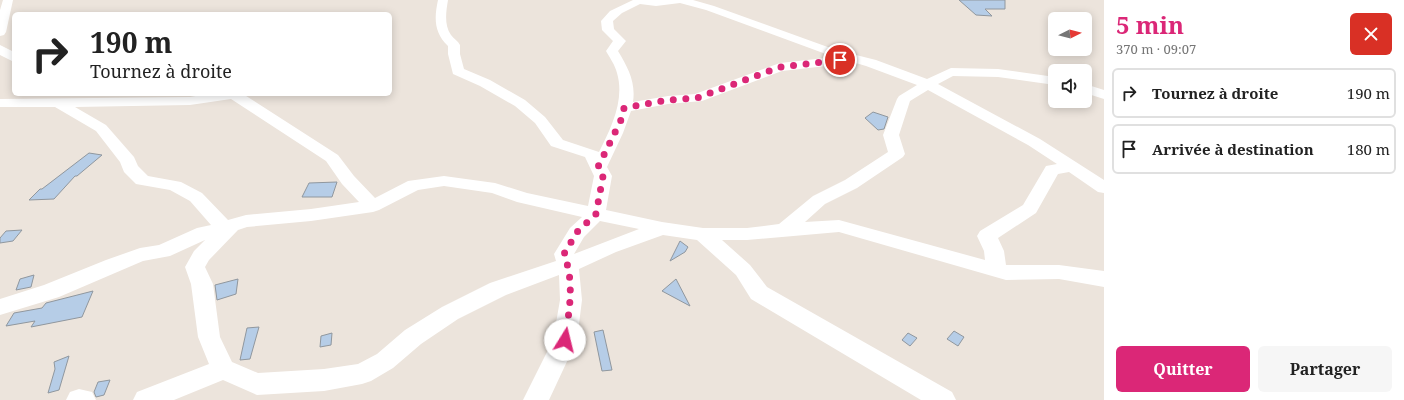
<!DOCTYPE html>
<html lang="fr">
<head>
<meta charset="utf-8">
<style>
	body { margin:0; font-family:"Noto Serif",serif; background:#f6f6f6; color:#222; height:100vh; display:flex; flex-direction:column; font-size:15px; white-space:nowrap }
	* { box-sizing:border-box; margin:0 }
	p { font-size:13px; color:#767676 }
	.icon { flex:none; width:22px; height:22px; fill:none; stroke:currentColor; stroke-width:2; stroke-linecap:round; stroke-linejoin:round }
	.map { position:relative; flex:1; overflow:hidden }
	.sheet { display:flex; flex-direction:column; background:#fff; width:300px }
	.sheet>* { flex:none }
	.banner { position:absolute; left:12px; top:12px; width:380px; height:84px; border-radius:6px; box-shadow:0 2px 10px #0003; background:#fff; color:#222; overflow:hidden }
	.needle { width:26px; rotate:84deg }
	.fabs { position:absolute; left:1048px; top:12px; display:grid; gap:8px }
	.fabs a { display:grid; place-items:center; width:44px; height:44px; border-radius:6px; background:#fff; box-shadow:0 2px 10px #0003; font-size:20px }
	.pin { position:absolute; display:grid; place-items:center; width:34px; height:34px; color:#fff; margin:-17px; border:2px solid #fff; border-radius:50%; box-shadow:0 1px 4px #0007 }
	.me { position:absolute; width:44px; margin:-22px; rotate:9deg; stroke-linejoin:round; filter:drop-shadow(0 0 3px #0008) }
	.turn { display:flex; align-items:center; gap:14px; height:84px; padding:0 12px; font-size:18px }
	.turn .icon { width:52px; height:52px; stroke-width:2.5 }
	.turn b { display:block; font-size:28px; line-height:34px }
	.round { display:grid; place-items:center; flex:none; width:42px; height:42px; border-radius:6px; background:#f6f6f6 }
	.summary { display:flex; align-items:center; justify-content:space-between; height:68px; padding:0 12px }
	h1 { font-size:24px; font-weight:700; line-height:30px; color:#db2777 }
	.button { display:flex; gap:8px; margin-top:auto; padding:8px 12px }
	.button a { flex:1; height:46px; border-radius:6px; background:#db2777; color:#fff; font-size:16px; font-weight:700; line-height:46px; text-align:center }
	.button a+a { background:#f6f6f6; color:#222 }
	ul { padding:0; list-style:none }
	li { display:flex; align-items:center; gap:12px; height:50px; margin:0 8px 6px; padding:0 4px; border:2px solid #e0e0e0; border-radius:6px }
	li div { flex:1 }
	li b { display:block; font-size:15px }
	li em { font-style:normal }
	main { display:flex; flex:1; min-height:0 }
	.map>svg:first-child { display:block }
	.building { fill:#b6cde7; stroke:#90979e }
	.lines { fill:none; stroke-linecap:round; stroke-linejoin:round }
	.minor { fill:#fff; fill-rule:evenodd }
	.route { stroke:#db2777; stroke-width:7; stroke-dasharray:0 12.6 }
</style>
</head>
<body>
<main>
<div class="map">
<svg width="1104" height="400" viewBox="0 0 1104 400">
	<rect width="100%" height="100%" fill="#ece4dc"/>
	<g class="building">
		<path d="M959 0H1005V9H985L992 16 976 15Z"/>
		<path d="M873 112 888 117 884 129 878 130 865 118Z"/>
		<path d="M89 153 102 155 77 176H75L54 199 29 200 40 189H42Z"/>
		<path d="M337 182 332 197H302L309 183Z"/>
		<path d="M22 230 13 241 0 243V238L6 231Z"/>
		<path d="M680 241 688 247 685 252 670 261Z"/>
		<path d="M34 275 31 287 16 290 20 279Z"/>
		<path d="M238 279 236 294 217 300 215 285Z"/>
		<path d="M676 279 690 306 662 291Z"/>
		<path d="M93 291 82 317 31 327 35 321 6 326 14 313 42 308 46 303Z"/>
		<path d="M259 327 250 359 240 360 247 328Z"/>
		<path d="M603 330 612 370 602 371 594 332Z"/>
		<path d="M954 331 964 337 958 346 947 339Z"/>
		<path d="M332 333 331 345 320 347 321 336Z"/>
		<path d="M908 333 917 338 910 346 902 340Z"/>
		<path d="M69 356 59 390 48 393 55 369 54 362Z"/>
		<path d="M110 380 104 395 96 397 94 392 98 382Z"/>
	</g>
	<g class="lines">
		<g class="minor">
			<path d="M3 0H13L6 32 4 35 0 36V10Z"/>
			<path d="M438 0H448C446 12 444 25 451 35 454 39 458 41 460 45V54L464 69 490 80 525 100 545 117 563 140 599 152C611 128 625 100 617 73 615 65 610 58 606 51L613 41 602 30 601 21 610 11 633 0H693L714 6 836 50 876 60 927 79 951 68 998 69 1055 77V85L998 77 953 76 938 84 1040 139 1104 180V193L1098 192 1069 172 1058 174 1036 213 998 238 1004 251 1006 265H1059L1104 271V287L1059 279 1006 280 839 232 747 240H722L750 265 767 287 952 392 956 400H921L751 299 736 275 697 240 663 235 616 252 579 269 582 300 577 340 549 400H523L553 340 560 300 559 275 506 295 458 319 421 344 393 368 371 381 362 384 324 391 257 395 223 380 174 400H133L137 392 209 364 198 337 191 284 185 267 194 251 205 240 170 256 143 261 59 297 0 315V299L44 285 106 260 140 248 159 245 197 228 211 225 190 201 170 190 136 184 124 172 120 162 96 131 55 107H0V99L190 97 207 94H243L338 155 354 176 375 198 408 181 444 176 495 183 527 193 588 206 594 176 585 157 551 146 535 123 515 106 480 86 453 74 448 54V46C434 33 434 18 438 0ZM680 3 706 10 834 57 780 63 695 94 668 96 633 102C636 82 628 68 618 51L626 41 614 29 613 21 622 13 640 4 656 6ZM849 61 866 66 917 85 899 96 897 99 883 135 888 152 845 180 813 196 779 224 747 228H703L662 222 606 210 612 176 607 167 623 133 631 111 668 104 702 101 782 71 844 64ZM928 90 1028 145 1057 164 1046 166 1023 205 980 231 977 236 984 251 985 260 839 220 805 222 825 204 857 188 903 157 905 154 899 135 910 101ZM231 99 326 161 342 184 359 202 311 209 246 215 228 220 202 193 181 182 148 176 138 166 134 157 106 125 75 107 190 105ZM444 186 492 193 517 202 582 217 570 228 554 254 556 261 490 283 442 307 405 330 377 354 358 364 324 369 258 373 232 362 220 337 213 284 205 267 209 260 238 230 247 227 311 221 373 212 379 210 418 190ZM600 221 639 229 574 254 584 237Z"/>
			<path d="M0 45 14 52V62L0 55Z"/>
			<path d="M1085 84 1104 90V99L1085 93Z"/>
			<path d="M79 389 92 392 96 400H66L70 392Z"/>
		</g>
	</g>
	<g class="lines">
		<path class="route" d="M565 340C569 311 575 283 564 254L577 232 596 214 603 176 598 167 621 120 624 108 668 100 697 98 780 67 840 60"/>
	</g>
</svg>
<div class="fabs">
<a><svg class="needle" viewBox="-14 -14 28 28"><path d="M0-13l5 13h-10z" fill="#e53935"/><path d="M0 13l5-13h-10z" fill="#767676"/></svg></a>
<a><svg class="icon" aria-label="sound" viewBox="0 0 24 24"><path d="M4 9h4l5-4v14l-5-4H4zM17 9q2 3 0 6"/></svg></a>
</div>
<div class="pin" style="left:840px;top:60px;background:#d93025"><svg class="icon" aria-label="arrive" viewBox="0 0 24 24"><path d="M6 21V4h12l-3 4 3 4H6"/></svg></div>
<svg class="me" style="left:565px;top:340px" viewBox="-20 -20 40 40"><circle r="19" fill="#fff"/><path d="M0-13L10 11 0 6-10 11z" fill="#db2777"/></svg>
<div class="banner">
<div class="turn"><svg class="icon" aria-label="right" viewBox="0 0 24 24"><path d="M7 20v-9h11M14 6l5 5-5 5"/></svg><div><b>190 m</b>Tournez à droite</div></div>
</div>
</div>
<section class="sheet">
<div class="summary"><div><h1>5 min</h1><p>370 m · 09:07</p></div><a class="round" style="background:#d93025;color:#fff"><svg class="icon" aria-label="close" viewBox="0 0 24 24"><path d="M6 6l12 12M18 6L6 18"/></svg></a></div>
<ul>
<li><svg class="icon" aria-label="right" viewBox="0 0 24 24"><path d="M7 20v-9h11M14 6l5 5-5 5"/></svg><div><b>Tournez à droite</b></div><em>190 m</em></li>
<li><svg class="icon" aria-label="arrive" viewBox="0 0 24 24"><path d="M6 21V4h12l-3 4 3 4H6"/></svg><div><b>Arrivée à destination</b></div><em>180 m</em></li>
</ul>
<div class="button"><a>Quitter</a><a>Partager</a></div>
</section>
</main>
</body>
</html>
